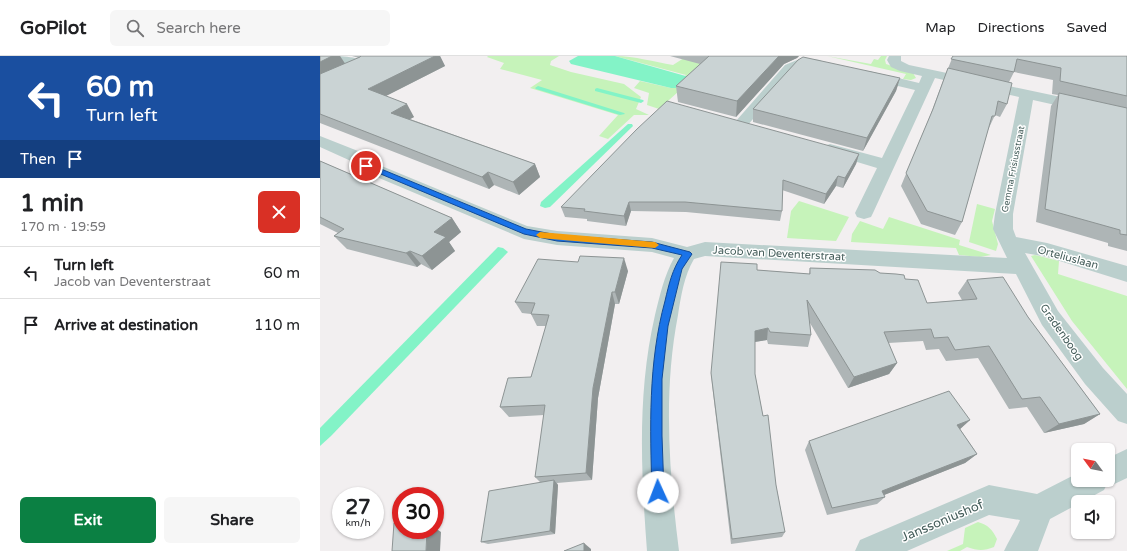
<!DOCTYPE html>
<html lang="en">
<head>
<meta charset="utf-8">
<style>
	body { margin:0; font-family:"Varela Round",sans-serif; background:#f6f6f6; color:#202124; height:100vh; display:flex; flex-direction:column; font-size:15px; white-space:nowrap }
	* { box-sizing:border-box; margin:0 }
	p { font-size:13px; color:#757577 }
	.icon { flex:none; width:22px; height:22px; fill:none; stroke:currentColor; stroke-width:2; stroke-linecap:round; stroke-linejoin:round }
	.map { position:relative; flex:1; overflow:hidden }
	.drawer { display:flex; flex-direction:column; background:#fff; width:320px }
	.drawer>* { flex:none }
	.top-card { background:#1a4fa0; color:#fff; overflow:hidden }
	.needle { width:26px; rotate:302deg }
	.buttons { position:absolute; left:751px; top:387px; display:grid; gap:8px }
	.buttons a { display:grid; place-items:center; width:44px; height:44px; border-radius:6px; background:#fff; box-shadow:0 1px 3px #0004; font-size:20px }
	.speed { position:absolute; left:12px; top:431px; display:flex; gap:8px; font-size:20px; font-weight:700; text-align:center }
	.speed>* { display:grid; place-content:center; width:52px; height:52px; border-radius:50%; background:#fff; box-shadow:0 1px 3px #0004; line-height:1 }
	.speed small { font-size:10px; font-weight:400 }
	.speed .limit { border:6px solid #d22; background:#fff; color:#111 }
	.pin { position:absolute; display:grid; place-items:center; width:34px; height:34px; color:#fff; margin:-17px; border:2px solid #fff; border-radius:50%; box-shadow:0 1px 4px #0007 }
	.me { position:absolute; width:44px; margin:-22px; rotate:358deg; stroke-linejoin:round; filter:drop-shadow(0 0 3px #0008) }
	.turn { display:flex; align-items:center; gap:14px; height:84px; padding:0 20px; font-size:18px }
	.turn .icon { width:52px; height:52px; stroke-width:2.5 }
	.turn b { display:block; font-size:28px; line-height:34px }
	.then { display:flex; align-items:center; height:38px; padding:0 20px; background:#0003; gap:8px; font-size:15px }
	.round { display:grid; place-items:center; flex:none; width:42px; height:42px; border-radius:6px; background:#f6f6f6 }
	.headline { display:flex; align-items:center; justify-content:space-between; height:68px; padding:0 20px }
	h1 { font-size:24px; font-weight:800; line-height:30px }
	.action { display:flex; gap:8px; margin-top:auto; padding:8px 20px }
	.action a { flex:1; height:46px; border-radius:6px; background:#0b8043; color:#fff; font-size:16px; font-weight:800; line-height:46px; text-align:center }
	.action a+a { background:#f6f6f6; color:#202124 }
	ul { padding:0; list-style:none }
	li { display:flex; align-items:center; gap:12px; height:52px; padding:0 20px; border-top:1px solid #e0e0e0 }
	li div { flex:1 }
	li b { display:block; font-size:15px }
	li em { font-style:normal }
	header { display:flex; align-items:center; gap:24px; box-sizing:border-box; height:56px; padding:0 20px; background:#fff; border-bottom:1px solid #e0e0e0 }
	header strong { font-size:19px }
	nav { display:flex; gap:22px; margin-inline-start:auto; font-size:14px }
	.search { width:280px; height:36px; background:#f6f6f6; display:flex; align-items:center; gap:10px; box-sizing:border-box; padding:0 14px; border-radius:6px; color:#757577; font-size:15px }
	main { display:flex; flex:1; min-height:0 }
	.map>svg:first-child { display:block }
	.green { fill:#c6f3ba }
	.water { fill:#83f3c7 }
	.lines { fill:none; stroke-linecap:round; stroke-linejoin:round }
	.stream { fill:#83f3c7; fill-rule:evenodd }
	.minor { fill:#bbcfcd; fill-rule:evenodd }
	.wall { fill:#aeb5b6 }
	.shaded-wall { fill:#8d9494 }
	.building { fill:#cad3d4; stroke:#8d9494 }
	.route { fill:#1a73e8; stroke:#114b97 }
	.slow { fill:#f59e0b }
	.labels { text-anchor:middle; stroke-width:3; stroke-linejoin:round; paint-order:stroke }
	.far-street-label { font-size:9px; fill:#455e5b; stroke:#fff }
	.street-label { font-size:11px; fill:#455e5b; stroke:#fff }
	.near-street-label { font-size:13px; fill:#455e5b; stroke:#fff }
</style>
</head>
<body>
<header>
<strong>GoPilot</strong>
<div class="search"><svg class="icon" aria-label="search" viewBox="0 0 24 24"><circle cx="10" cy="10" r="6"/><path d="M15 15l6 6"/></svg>Search here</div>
<nav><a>Map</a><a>Directions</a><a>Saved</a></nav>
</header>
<main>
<section class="drawer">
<div class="top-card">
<div class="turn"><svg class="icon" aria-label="left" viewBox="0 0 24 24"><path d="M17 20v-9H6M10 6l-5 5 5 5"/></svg><div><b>60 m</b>Turn left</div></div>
<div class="then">Then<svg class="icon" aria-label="arrive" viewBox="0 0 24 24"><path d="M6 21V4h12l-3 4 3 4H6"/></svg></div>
</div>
<div class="headline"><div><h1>1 min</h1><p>170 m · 19:59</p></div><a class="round" style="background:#d93025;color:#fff"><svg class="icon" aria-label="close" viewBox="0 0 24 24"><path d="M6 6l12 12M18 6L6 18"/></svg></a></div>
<ul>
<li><svg class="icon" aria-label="left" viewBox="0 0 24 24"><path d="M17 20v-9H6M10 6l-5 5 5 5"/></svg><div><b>Turn left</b><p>Jacob van Deventerstraat</p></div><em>60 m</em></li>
<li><svg class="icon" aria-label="arrive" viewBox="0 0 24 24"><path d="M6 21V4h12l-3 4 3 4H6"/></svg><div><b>Arrive at destination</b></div><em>110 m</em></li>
</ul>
<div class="action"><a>Exit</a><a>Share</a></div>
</section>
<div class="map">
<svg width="807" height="495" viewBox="0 0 807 495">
	<rect width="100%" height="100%" fill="#f2eff0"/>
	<g class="green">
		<path d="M168 0H239L231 5 230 9 251 16 304 28 321 41 316 53 329 59H314L288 83 279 80 298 59 210 32 222 24 180 13 184 7 167 1Z"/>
		<path d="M295 0C315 0 334 6 353 9L367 0H398L339 53 327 49 329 37 314 32 320 25 351 32 366 19Z"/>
		<path d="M507 0 551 8 554 3 558 4 561 0H567L565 4 566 8 593 17 596 22 591 24 583 23 586 18Z"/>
		<path d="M479 145 529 161 516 185 467 182 471 155Z"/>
		<path d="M657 148 675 153 672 165 678 188 676 195 649 186Z"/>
		<path d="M569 161 640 184 639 189 671 199 660 201 639 199 636 192 531 186 532 178 540 165 563 173Z"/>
		<path d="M715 199 739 205 738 218 807 240V333L752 265 711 200Z"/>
		<path d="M658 466C668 469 672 473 677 483L674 491C664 495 658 495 647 491L640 495H627L643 488 645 472Z"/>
	</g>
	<g class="water">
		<path d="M258 0H295L369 21 356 32H351L251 8 249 5Z"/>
		<path d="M308 68H312L313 70 230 151 225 152 220 150 221 146Z"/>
		<path d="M178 191 183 192 188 196 11 380 0 390V372Z"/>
	</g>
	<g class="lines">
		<g class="stream">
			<path d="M218 30 304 57 305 58 300 59 216 33 215 32Z"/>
			<path d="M277 32 323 44 324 45 321 47 275 35V33Z"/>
		</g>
		<g class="minor">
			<path d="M9 0C20 0 41 0 49 9L47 12 0 33V24L30 9 10 3Z"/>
			<path d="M569 0H581V5L589 9 807 55V65L713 44 693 158V173L696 181 727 187 807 210V226L727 201 705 197 738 255 783 312 807 338V368L798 365 765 328 722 269 696 218 385 200 374 203C364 220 361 240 358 259 343 337 349 416 359 495H327C321 416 317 337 335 259 340 239 344 220 354 202L332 196 237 189 204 183 40 114 31 105 0 91V80L43 97 52 106 207 170 237 175 332 182 367 191 385 186 687 202 673 173 675 158 699 41 615 22 553 157 551 161 544 163 537 161 535 157 557 112 504 96 502 93 504 90 510 88 562 102 595 34 544 22 542 19 544 16 549 15 599 27 602 20 580 15 571 11 567 4Z"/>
			<path d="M482 2 500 4 507 8 500 12 484 10 475 15 426 71H416L413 68 416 65 465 9Z"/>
			<path d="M807 393V422L788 431 786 430 784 434 762 446H758V448L730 463 718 495H684C689 484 695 476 700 464L669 459 587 495H535L540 484 669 429 717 438 758 417V424H788V402Z"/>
		</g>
	</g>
	<g class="wall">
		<path d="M0 0H20L25 8 39 2 32 0H120L125 10 66 40 94 61 90 63 215 108 220 121 199 139 174 129 169 133 0 67Z"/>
		<path d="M350 0H479L477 2 464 8 416 61 358 46 356 30 380 8Z"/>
		<path d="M633 0H807V195L788 190V187L716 166 731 50 738 39 732 38 733 24 694 16 689 26 687 48 680 61 675 59 668 74 642 166 635 179 601 168 581 130 610 60 623 25Z"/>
		<path d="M580 22 576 35 543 95 433 66V53Z"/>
		<path d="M539 98 536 108 523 132 516 130 504 148 462 134V155L460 165 366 156 311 155 306 170 267 165V163L245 161 241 151Z"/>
		<path d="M0 105 132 162 141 176 129 186 135 195 112 214 101 208 97 211 27 193 14 180 18 177 0 168Z"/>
		<path d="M258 206 308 215 299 248H295L278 342 272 424 237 427 238 429 235 478 168 488 161 486 221 427 215 421 224 359 189 361 180 351 211 321 226 270H217L211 258 202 257 195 246Z"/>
		<path d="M490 212 560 217 585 223 607 247 642 244 638 237 647 224 708 261 780 358 764 368 724 377 707 351 689 353 658 302 626 305 619 293 606 294 603 285 568 287 577 307 569 318 528 332 490 267 491 279 488 291 448 288 447 284 435 286V318L465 476 462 481 411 488 392 328 391 317 437 214 489 218Z"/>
		<path d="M650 364 640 373 657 398 645 407 564 439 565 441 557 448 507 459 485 394 489 385Z"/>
	</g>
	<g class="shaded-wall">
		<path d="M12 0H20L26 9 0 22V6Z"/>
		<path d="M115 0H120L125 10 56 45 48 33Z"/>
		<path d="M459 0H479L477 2 464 8 416 61 417 45Z"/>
		<path d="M580 22 576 35 543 95 547 82Z"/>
		<path d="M87 48 94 61 79 69 71 57Z"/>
		<path d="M539 98 536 108 523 132 525 122Z"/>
		<path d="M215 108 220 121 199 139 193 126Z"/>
		<path d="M168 116 174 129 169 133 162 121Z"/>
		<path d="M518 120 516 130 504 148 506 138Z"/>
		<path d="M309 146 311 155 306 170 304 160Z"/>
		<path d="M132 162 141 176 129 186 135 195 112 214 102 200 114 176Z"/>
		<path d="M90 195 101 208 97 211 86 197Z"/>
		<path d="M304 202 308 215 299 248 295 236Z"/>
		<path d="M292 236 295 248 278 342 272 424 266 417 273 332Z"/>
		<path d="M448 272 447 284 434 286 435 275Z"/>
		<path d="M577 307 569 318 528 332 534 321Z"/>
		<path d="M780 358 764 368 724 377 739 368Z"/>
		<path d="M650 364 639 374 637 369Z"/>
		<path d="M657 398 645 407 554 443 562 435Z"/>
		<path d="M234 424 238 429 235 478 230 475Z"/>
		<path d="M115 472 121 476 120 495H106L107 474H115Z"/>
		<path d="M264 487 271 493V495H264Z"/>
	</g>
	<g class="building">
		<path d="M0 0H12L0 6Z"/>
		<path d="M41 0H115L48 33 87 48 71 57 215 108 193 126 168 116 162 121 0 58V18L40 1Z"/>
		<path d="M389 0H459L417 45 356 30Z"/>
		<path d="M633 0H807V40L740 25 741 12 697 3 694 16 631 3Z"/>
		<path d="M483 1 580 22 547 82 433 53 478 4Z"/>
		<path d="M628 12 692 27 687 48 678 45 675 60H672L642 166 607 155 586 117 613 53Z"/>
		<path d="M739 37 807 52V179L800 178V174L725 153Z"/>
		<path d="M347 45 539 98 525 122 518 120 506 138 463 124 462 155 365 146H309L304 160 264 155 265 153 241 151 317 73Z"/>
		<path d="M0 105 132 162 114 176 126 181 102 200 90 195 86 197 14 180 24 173 0 161Z"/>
		<path d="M260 200 304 202 295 236H292L273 332 266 417 215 421 225 349 180 351 188 322 211 321 229 259 211 258 215 247 195 246 218 203 258 206Z"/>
		<path d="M401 206 437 208V214L490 218V212L555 214 560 217 576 218 584 219 585 223 598 224 607 247 657 243 647 224 683 221 708 261 780 358 739 368 720 341 702 343 669 290 635 294 628 281 614 282 611 273 564 276 577 307 534 321 487 244 491 279 450 276 448 272 435 275V318L443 360 448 359 456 429 465 476 412 483 391 317Z"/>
		<path d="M629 335 650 364 637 369 657 398 562 435 565 441 512 452 489 385Z"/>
		<path d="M234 424 230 475 161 486 169 435Z"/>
		<path d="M81 465V474H107L106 495H72L74 467Z"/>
		<path d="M264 487V495H244Z"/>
	</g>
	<path class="route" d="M44 108H49L206 173 237 179 332 186 370 196 372 198 362 213 348 270 342 323V380L344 436 343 440 338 442 334 440 332 436C330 372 328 307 345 245 349 228 352 214 362 199L332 192 237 185 204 178 44 111Z"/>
	<path class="slow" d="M220 176 335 186 339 189 335 192 220 182 216 179Z"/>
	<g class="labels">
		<g class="far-street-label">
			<text transform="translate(693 113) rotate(-79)" y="3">Gemma Frisiusstraat</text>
		</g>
		<g class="street-label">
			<text transform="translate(459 197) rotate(3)" y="4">Jacob van Deventerstraat</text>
			<text transform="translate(748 201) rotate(15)" y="4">Orteliuslaan</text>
			<text transform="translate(742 276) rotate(55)" y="4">Gradenboog</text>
		</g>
		<g class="near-street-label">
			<text transform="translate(622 464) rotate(-23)" y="5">Janssoniushof</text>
		</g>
	</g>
</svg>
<div class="buttons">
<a><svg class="needle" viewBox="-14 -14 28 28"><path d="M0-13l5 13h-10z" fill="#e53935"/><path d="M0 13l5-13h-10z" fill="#757577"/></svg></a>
<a><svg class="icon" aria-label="sound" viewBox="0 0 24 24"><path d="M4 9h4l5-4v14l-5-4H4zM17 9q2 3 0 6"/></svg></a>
</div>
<div class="speed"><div>27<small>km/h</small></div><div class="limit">30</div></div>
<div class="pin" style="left:46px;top:110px;background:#d93025"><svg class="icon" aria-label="arrive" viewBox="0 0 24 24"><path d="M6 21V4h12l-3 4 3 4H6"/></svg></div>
<svg class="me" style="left:338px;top:436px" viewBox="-20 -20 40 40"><circle r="19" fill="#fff"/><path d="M0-13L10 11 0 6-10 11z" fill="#1a73e8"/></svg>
</div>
</main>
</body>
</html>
